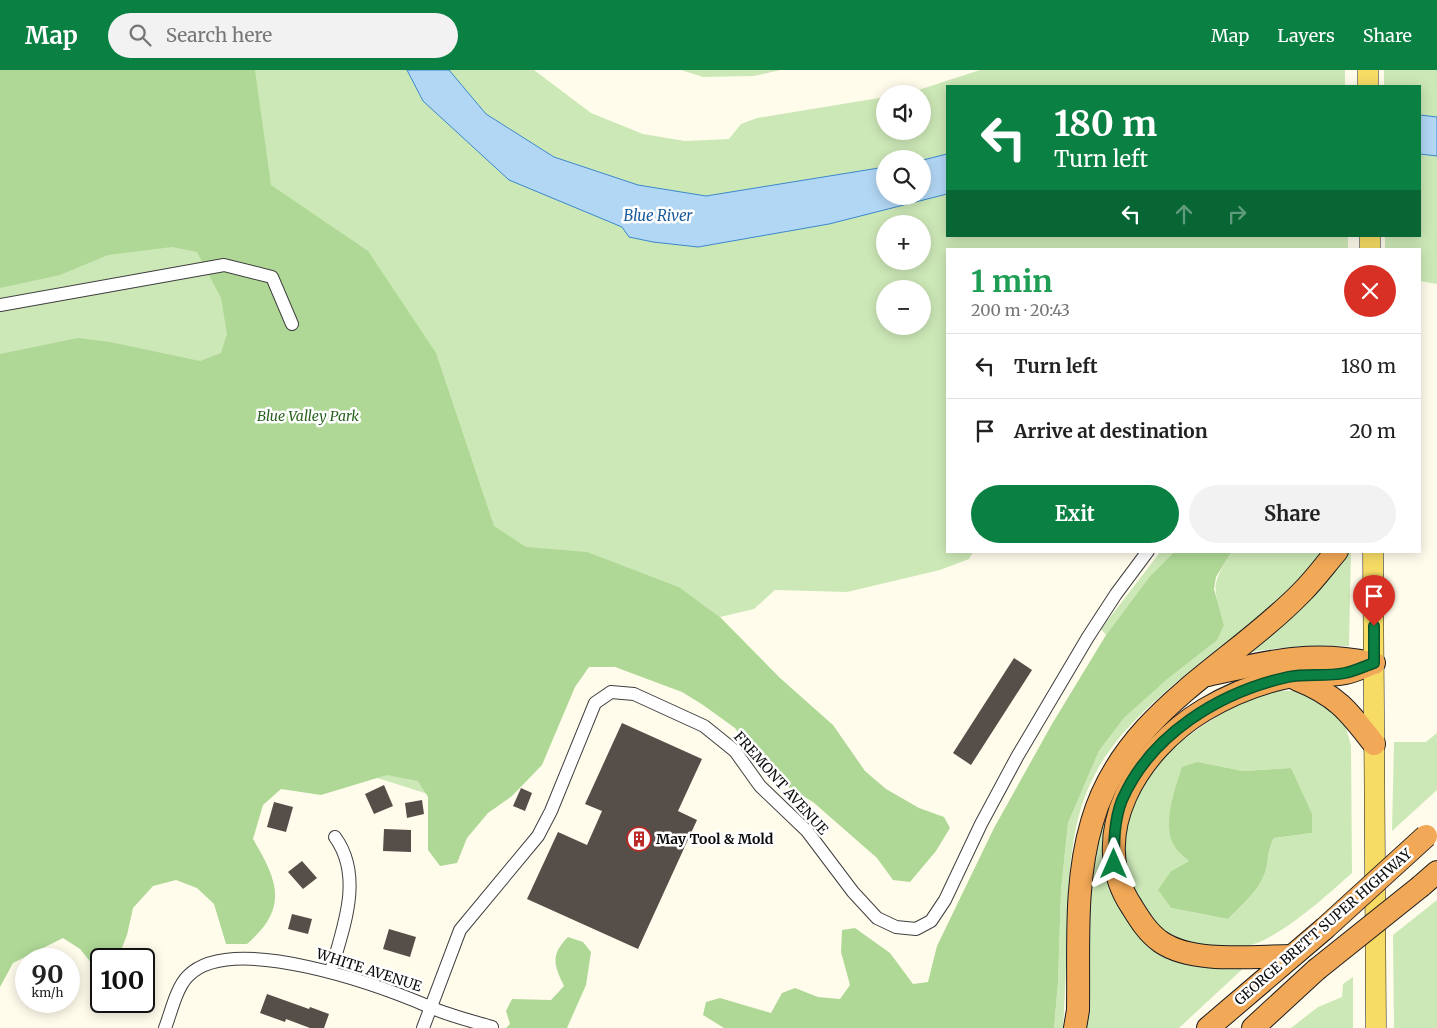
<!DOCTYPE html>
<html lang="en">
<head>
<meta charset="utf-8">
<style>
	body { margin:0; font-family:Merriweather,serif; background:#f2f2f2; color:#222; height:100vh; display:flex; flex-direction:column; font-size:19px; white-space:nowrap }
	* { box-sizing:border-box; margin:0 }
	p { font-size:16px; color:#767676 }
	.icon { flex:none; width:28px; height:28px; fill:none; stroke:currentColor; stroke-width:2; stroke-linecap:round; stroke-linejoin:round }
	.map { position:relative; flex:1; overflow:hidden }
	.drawer { position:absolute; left:946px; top:178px; width:475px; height:305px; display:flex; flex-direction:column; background:#fff; border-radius:0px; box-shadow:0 2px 12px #0003 }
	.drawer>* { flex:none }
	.top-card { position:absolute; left:946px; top:15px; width:475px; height:152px; border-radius:0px; box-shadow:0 2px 12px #0003; background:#0b8043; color:#fff; overflow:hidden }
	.buttons { position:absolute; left:876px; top:15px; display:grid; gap:10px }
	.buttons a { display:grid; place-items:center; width:55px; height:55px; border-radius:50%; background:#fff; box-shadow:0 2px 12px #0003; font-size:25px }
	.speed { position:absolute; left:15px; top:878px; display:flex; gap:10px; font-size:25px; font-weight:700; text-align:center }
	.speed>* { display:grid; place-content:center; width:65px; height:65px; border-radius:50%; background:#fff; box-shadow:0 2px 12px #0003; line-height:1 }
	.speed small { font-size:12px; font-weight:400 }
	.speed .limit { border:2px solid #111; border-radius:8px; background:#fff; color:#111 }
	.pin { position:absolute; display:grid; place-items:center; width:42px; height:42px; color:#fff; margin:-51px -21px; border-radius:50% 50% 50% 0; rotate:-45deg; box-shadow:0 0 5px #0007 }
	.pin .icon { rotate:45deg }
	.me { position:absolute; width:55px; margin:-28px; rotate:0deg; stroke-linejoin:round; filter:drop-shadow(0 0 4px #0008) }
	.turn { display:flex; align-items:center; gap:18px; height:105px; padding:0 25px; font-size:22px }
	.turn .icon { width:65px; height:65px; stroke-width:2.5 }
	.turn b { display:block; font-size:35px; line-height:42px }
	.lanes { display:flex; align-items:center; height:48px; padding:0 25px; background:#0003; justify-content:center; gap:25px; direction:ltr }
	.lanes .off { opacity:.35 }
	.round { display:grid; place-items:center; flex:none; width:52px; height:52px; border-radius:26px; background:#f2f2f2 }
	.summary { display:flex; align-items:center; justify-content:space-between; height:85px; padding:0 25px }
	h1 { font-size:30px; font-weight:700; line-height:38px; color:#1e9e55 }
	.primary-button { display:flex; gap:10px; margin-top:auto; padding:10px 25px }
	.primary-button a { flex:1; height:58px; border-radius:30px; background:#0b8043; color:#fff; font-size:20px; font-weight:700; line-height:58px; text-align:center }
	.primary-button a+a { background:#f2f2f2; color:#222 }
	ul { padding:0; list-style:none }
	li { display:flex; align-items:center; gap:15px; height:65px; padding:0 25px; border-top:1px solid #e0e0e0 }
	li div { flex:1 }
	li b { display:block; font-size:19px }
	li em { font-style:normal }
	header { display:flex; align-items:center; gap:30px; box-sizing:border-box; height:70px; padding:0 25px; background:#0b8043; color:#fff }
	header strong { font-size:24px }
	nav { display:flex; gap:28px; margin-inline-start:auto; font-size:18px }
	.search { width:350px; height:45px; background:#f2f2f2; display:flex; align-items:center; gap:12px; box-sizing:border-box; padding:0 18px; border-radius:28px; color:#767676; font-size:19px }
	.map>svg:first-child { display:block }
	.green { fill:#cde8b7; fill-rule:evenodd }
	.forest { fill:#afd896 }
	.water { fill:#b2d7f5; stroke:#3a87ca }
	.building { fill:#554e49 }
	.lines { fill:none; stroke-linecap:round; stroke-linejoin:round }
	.street-casing { stroke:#3f3f3f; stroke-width:14 }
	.primary-casing { stroke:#1d1d1d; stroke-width:21 }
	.highway-casing { stroke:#1d1d1d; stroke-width:24 }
	.street { stroke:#fff; stroke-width:12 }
	.primary { stroke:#f6dc65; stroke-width:20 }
	.highway { stroke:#f1a857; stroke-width:22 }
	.highway-bridge-casing { stroke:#1d1d1d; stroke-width:24; stroke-linecap:butt }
	.highway-bridge { stroke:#f1a857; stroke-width:22 }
	.route-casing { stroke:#07532c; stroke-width:12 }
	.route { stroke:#0b8043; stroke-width:9 }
	.labels { text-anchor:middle; stroke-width:5; stroke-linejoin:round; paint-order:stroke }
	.park-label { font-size:14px; font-style:italic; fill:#28621e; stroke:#fff }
	.street-label { font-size:14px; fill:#0c0c0c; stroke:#fff }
	.poi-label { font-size:14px; font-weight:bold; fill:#0c0c0c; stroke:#fff; text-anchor:start }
	.water-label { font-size:15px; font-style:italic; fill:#18599b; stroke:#fff }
</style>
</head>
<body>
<header>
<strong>Map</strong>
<div class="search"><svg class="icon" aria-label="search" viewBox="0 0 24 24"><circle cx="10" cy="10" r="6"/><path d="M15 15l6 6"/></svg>Search here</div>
<nav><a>Map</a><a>Layers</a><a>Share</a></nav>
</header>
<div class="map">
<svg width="1437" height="958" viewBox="0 0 1437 958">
	<rect width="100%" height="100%" fill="#fffcec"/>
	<g class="green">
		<path d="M0 0H407L423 31 598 146 623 157 629 167 698 177 829 154 947 124 948 166H1348V179H948V481H974L969 489 940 500 847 522 775 520 754 539 720 547 679 517 587 483 488 743 292 681 0 853ZM885 154H922V191H885ZM885 219H922V256H885Z"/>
		<path d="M449 0H534L591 43 643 64 685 71 729 69 741 54 757 48 885 27V61H922V24H906L980 0H1345V16H948L947 84 923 90 885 89V97L706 126 638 115 554 87 486 44Z"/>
		<path d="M681 0H781L754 6 703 7Z"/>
		<path d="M1384 0H1437V47L1420 45V16H1384Z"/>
		<path d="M1420 84 1437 86V214L1420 211V179H1385V166H1420Z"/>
		<path d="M1161 481H1175L1150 506 1106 565 1101 559Z"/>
		<path d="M1232 481H1322C1295 525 1240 560 1200 593 1164 622 1124 655 1100 695 1068 749 1069 808 1067 867 1066 898 1065 928 1063 958H1054L1058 913 1061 821 1068 753 1099 681 1124 648 1224 555C1213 515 1210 517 1232 481Z"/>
		<path d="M1347 481H1351L1349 576C1314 574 1280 577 1245 583L1300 540 1327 510Z"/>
		<path d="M1276 621H1295L1312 625 1344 652 1351 675 1352 803C1326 826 1278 871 1243 877 1139 893 1095 790 1145 708 1162 681 1218 643 1247 630 1256 626 1266 624 1276 621ZM1198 692 1243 701 1291 698 1312 763 1274 768C1267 782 1269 786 1266 799 1261 819 1242 835 1228 849L1171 838 1159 821 1171 801 1189 791Z"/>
		<path d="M1437 663V720L1392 761 1394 672H1426Z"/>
		<path d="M1116 714 1108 803 1116 833 1136 863 1249 893 1179 958H1084L1090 813 1095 767Z"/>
		<path d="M1437 830V958H1394L1393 865Z"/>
		<path d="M1353 907V958H1291L1318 937 1342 927 1343 914Z"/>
	</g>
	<g class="forest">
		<path d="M0 0H255L271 115 368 181 436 283 494 456 526 477 587 482 679 517 720 547 780 608 833 655 865 701 886 719 919 738 944 747 950 758 936 781 910 812 893 810 877 788 813 732 790 718 761 693 735 658 703 635 682 622 615 597H589L575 617 542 695 512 726 488 743 467 768 457 793 440 796 428 780V727L418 711 387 705 321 725 281 719 263 735 253 769C278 811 289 838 247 874H226L214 834 197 818 176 810 153 816 133 838 127 865 118 888 101 889V893L93 895 80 879 63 868 13 893 0 917V284L78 268 110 272 200 291 221 283 227 264 221 228 197 182 172 177 108 185 60 205 0 218Z"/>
		<path d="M1175 481H1232L1216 507 1214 519 1224 555 1217 570 1166 610 1124 648 1099 681 1068 753 1061 821 1058 913 1054 958H724L703 945 706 932 720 928 771 943 782 923 795 918 818 927 840 929 850 915 841 882 842 860 855 858 890 883 913 914 928 912 937 876 994 758 1052 654 1106 565 1150 506Z"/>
		<path d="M1198 692 1243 701 1291 698 1312 744V763L1274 768C1267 782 1269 786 1266 799 1261 819 1242 835 1228 849L1171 838 1158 820 1171 801 1189 791C1185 787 1178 782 1175 777 1161 756 1175 719 1182 697Z"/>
		<path d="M568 867 583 872 591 882 586 915 567 958H506L510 954 506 941 512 929 551 930 564 916C554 895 550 885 568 867Z"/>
	</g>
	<g class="water">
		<path d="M407 0H449L486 44 554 87 638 115 706 126 885 97V126H922L923 90 947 84V124L829 154 698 177 653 172 629 167 622 157 509 110 423 31Z"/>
		<path d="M1420 45 1437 47V86L1420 84Z"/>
	</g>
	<g class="building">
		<path d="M1014 588 1032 600 971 695 953 683Z"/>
		<path d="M622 653 702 689 678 741 697 750 638 879 527 829 558 762 587 775 602 741 585 734Z"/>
		<path d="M384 715 393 736 374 744 365 724Z"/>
		<path d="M521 718 532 723 525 741 513 736Z"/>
		<path d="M422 730 424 744 407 748 405 733Z"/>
		<path d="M274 732 293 737 286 762 267 757Z"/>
		<path d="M384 759 411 760V782L383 781Z"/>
		<path d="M302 791 317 808 303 819 288 802Z"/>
		<path d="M292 844 312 849 308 864 288 859Z"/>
		<path d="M389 859 416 867 410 887 383 879Z"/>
		<path d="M267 924 309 939 310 937 329 944 324 958H310L286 949 285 952 260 943Z"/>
	</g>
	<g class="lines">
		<g class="street-casing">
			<g id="street">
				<path d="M0 235 224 195 272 207 292 254"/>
				<path d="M331 901C343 858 364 807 335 767"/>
				<path d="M165 958C171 943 176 918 188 906 232 861 381 916 430 937 450 946 472 951 492 957"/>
				<path d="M423 958 460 860 538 766 551 741 595 633 611 622 634 624 704 656 735 681 760 716 807 761 853 822 877 848 896 857 916 859 931 851 945 830 981 754 1017 687 1088 567 1116 524 1148 481"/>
			</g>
		</g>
		<g class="primary-casing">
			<g id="primary">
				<path d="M1368 0V16"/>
				<path d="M1370 166V179"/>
				<path d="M1373 481 1376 958"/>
			</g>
		</g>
		<g class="highway-casing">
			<g id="highway">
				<path d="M1208 605C1267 592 1310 580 1371 593"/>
				<path d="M1296 609C1336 625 1348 640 1374 674"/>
				<path d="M1421 816 1437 802"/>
				<path d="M1291 886C1254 886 1193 894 1161 872 1148 863 1140 850 1132 837 1084 765 1139 679 1204 640 1231 624 1258 613 1288 607 1307 603 1327 607 1345 603 1355 601 1365 596 1374 593"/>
				<path d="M1075 958 1078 940C1079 878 1074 812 1092 752 1123 643 1229 597 1302 522 1315 509 1325 495 1337 481"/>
				<path d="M1208 958 1324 859"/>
				<path d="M1253 958 1316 900"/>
			</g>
		</g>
		<use href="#street" class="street"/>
		<use href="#primary" class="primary"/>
		<use href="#highway" class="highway"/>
		<g class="highway-bridge-casing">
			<g id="highway-bridge">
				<path d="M1324 859 1426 766"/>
				<path d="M1316 900 1421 816"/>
			</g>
		</g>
		<use href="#highway-bridge" class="highway-bridge"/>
	</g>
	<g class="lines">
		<g class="route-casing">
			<path id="route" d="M1114 794C1114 773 1114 750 1122 730 1151 664 1220 622 1288 607 1306 603 1326 607 1345 603 1355 601 1365 596 1374 593V556"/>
		</g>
		<use href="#route" class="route"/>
	</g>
	<defs>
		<g id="building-ring" transform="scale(1.25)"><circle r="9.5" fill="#fff" stroke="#b92a27" stroke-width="1.5"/><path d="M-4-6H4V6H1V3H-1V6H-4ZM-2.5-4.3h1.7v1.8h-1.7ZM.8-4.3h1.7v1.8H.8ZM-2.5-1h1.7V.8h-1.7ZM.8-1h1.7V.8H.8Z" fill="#b92a27"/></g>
	</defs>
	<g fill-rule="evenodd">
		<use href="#building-ring" x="639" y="769"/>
	</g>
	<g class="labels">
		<g class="park-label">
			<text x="308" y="351">Blue Valley Park</text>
		</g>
		<g class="street-label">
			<text transform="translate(781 713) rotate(48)" y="5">FREMONT AVENUE</text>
			<text transform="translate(1323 857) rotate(-41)" y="5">GEORGE BRETT SUPER HIGHWAY</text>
			<text transform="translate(369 900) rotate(18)" y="5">WHITE AVENUE</text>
		</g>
		<g class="poi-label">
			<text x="656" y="774">May Tool &amp; Mold</text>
		</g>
		<g class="water-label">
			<text x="658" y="151">Blue River</text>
		</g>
	</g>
</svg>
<div class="buttons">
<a><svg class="icon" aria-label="sound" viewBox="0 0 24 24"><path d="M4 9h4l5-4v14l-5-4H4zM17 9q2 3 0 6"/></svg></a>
<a><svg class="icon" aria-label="search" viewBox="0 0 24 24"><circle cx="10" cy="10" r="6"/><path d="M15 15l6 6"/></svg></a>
<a>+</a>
<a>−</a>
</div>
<div class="speed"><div>90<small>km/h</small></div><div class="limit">100</div></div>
<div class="pin" style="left:1374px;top:556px;background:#d93025"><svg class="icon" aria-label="arrive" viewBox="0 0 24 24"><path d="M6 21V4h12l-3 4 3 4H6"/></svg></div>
<svg class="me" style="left:1114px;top:794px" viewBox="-20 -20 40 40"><path d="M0-17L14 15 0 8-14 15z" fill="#0b8043" stroke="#fff" stroke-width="4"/></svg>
<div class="top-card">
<div class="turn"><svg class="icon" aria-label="left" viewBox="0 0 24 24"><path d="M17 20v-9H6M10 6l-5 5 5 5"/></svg><div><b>180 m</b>Turn left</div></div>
<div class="lanes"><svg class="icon" aria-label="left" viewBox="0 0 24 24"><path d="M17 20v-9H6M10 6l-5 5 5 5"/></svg><svg class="icon off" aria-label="ahead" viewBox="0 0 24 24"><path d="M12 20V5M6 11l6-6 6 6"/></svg><svg class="icon off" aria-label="right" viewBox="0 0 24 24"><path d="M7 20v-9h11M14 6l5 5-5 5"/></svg></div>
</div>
<section class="drawer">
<div class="summary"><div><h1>1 min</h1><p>200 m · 20:43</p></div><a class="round" style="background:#d93025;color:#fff"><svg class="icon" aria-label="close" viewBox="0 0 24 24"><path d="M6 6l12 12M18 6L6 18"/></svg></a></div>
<ul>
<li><svg class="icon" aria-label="left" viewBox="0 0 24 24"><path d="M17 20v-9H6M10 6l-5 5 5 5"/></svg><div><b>Turn left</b></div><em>180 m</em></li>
<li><svg class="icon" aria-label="arrive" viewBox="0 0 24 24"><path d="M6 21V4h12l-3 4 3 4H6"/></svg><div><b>Arrive at destination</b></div><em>20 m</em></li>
</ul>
<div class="primary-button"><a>Exit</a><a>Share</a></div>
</section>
</div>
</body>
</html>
